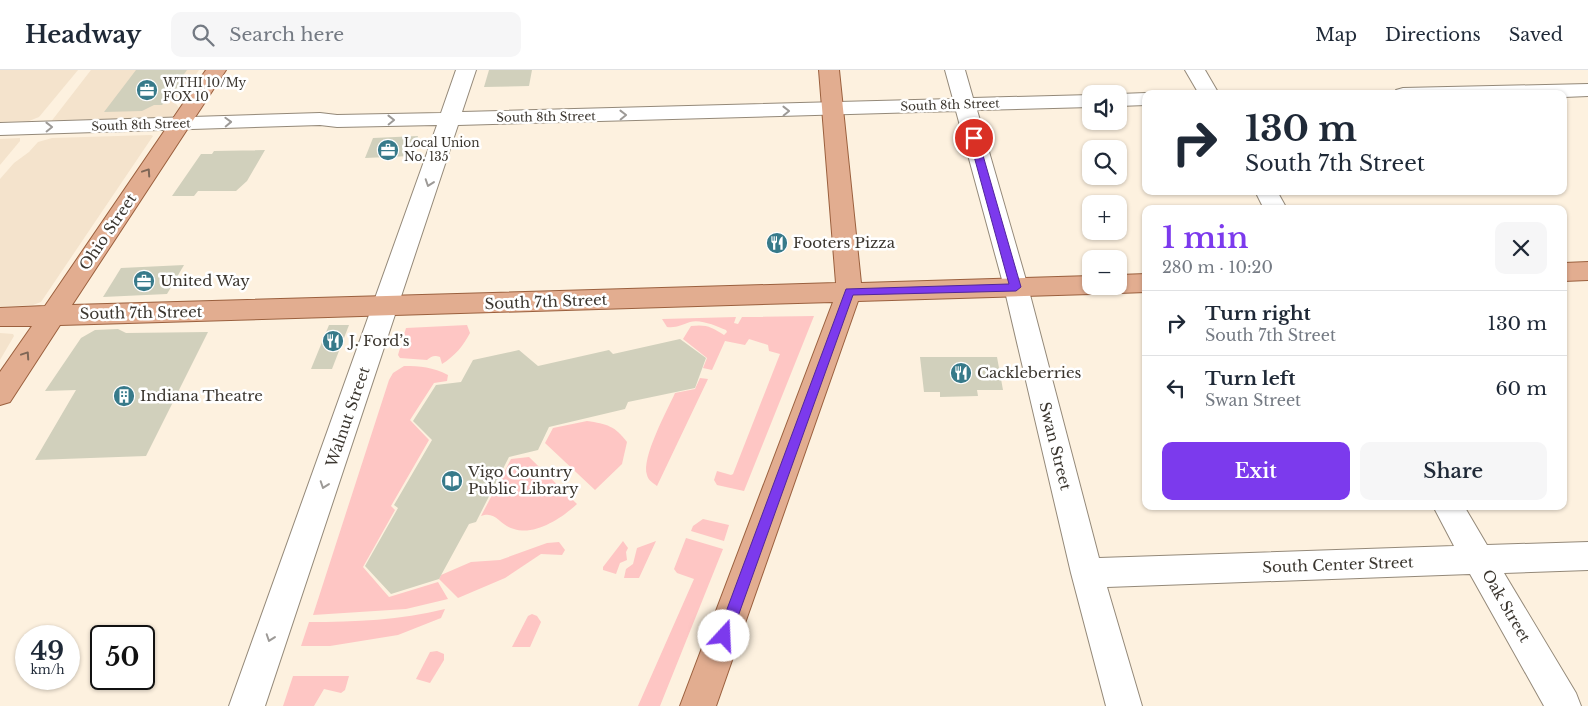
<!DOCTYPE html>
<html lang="en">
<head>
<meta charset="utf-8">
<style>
	body { margin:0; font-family:"Libre Baskerville",serif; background:#f6f6f7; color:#1f2937; height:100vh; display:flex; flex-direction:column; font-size:19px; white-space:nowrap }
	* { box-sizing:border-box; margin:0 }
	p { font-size:16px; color:#747a83 }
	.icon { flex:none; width:28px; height:28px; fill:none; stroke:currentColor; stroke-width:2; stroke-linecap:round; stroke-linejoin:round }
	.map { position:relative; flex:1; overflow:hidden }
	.drawer { position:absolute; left:1142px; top:135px; width:425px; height:305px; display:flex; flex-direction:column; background:#fff; border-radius:10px; box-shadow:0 1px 4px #0004 }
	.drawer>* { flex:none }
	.hud { position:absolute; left:1142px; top:20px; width:425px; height:105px; border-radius:10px; box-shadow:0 1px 4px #0004; background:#fff; color:#1f2937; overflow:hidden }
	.tools { position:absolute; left:1082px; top:15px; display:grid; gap:10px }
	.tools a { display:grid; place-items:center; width:45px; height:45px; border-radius:10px; background:#fff; box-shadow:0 1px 4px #0004; font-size:25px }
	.speed { position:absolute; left:15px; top:555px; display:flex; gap:10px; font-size:25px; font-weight:700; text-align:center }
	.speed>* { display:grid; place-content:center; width:65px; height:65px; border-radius:50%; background:#fff; box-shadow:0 1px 4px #0004; line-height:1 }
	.speed small { font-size:12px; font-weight:400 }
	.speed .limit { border:2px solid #111; border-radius:8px; background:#fff; color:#111 }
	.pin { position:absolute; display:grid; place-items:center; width:42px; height:42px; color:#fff; margin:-21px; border:2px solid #fff; border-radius:50%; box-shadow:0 1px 5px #0007 }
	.me { position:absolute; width:55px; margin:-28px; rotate:20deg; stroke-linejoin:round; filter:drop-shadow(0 0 4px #0008) }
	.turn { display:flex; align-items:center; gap:18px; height:105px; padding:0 20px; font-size:22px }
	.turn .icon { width:65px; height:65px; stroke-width:2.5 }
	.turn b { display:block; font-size:35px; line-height:42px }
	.round { display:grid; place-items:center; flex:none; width:52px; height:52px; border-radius:10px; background:#f6f6f7 }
	.head { display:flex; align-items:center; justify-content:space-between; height:85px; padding:0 20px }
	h1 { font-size:30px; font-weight:600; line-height:38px; color:#7c3aed }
	.primary-button { display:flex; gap:10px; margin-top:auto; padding:10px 20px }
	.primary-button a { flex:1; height:58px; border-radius:10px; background:#7c3aed; color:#fff; font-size:20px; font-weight:600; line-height:58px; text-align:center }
	.primary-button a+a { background:#f6f6f7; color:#1f2937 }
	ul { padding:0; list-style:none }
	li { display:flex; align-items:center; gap:15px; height:65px; padding:0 20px; border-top:1px solid #e0e1e3 }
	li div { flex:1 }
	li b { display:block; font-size:19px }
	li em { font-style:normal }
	header { display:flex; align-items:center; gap:30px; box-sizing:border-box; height:70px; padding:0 25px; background:#fff; border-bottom:1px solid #e0e1e3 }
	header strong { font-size:24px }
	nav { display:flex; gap:28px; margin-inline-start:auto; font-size:18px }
	.search { width:350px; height:45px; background:#f6f6f7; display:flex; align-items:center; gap:12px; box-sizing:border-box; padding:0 18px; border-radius:10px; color:#747a83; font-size:19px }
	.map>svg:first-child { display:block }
	.built { fill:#f4e3cc }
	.green { fill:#fec6c4 }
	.building { fill:#d1d0bc }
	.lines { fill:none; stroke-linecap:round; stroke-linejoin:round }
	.minor-casing { stroke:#948979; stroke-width:2 }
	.major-casing { stroke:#9b603e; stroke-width:2 }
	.minor { fill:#fff; fill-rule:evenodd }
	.major { fill:#e2ad90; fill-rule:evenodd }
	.oneway { stroke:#9d9a97 }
	.oneway2 { stroke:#7e6656 }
	.route { fill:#7c3aed; stroke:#51269a }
	.labels { text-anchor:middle; stroke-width:5; stroke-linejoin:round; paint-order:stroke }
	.far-poi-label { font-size:12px; fill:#3b362f; stroke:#fff; text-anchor:start }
	.far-street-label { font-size:12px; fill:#3b362f; stroke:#fff }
	.street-label { font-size:15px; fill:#3b362f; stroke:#fff }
	.poi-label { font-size:15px; fill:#3b362f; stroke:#fff; text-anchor:start }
</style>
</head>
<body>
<header>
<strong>Headway</strong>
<div class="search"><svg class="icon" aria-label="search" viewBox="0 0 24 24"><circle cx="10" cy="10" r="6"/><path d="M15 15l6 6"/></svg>Search here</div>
<nav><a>Map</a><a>Directions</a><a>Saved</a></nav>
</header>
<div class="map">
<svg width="1588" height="636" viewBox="0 0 1588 636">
	<rect width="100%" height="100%" fill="#fdf1df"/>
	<g class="built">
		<path d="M0 0H78L39 47 29 51 0 52Z"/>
		<path d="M91 0H199L176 34 179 38 171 48 134 52 129 49 65 50 55 54 50 53Z"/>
		<path d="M151 65 153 66 41 232 33 235 0 237V109L14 93 29 82 38 72 52 68Z"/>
		<path d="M20 68V71L0 95V69Z"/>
		<path d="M0 263 13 264 14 266 0 290Z"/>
	</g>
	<g class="green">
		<path d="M814 246 744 421 717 415 714 410 717 401 731 405 733 404 780 284 769 281 768 275 749 269 745 275 725 271 712 300 703 298 707 288 683 269 691 256C706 254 712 257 724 265L727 262 726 260C716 256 701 249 690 252 681 255 677 258 667 257L662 249 736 247 734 253 738 254 742 247Z"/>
		<path d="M467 255 470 263C463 276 455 286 442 294L440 287C434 285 432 286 427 290L400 288 398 285 406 258Z"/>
		<path d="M404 296C420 296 433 297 448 305L447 311 434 313 410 350 429 370 391 436 395 440 363 497 389 527 438 512 448 529 406 539 313 545 389 310 393 303Z"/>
		<path d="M700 308 708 309 657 416C653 413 648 410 647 405 641 388 667 341 675 323L695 319Z"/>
		<path d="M587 351C607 354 615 356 627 372L622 394 595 420 545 373 553 358Z"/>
		<path d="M529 387 577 434C562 448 535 466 514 459 500 456 496 440 481 446L511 389Z"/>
		<path d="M703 449 729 455 724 471 691 461 693 456Z"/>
		<path d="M686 468 723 479 660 636H638L694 509 677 503 674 499Z"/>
		<path d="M623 471 628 478 626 482 627 490 620 493 616 504 603 500V497Z"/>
		<path d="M656 471 639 508H624L626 499 633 494 637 478Z"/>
		<path d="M559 472 565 480 562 485 541 484 505 508 458 528 439 509 441 505 471 492 500 490 547 473Z"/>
		<path d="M445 539 441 548 398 565 330 576H301L309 552C356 552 400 550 445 539Z"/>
		<path d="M532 544 537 546 541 552 530 577H512L528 546Z"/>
		<path d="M437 581 444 584V590L430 613 416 609 430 582Z"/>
		<path d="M293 606H349L345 620 341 623 324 619 314 636H283Z"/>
	</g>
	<g class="building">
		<path d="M136 0H187L182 7H187L162 35H154L142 41 104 42Z"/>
		<path d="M489 0H532L529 16 484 17Z"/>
		<path d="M418 66 411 86 365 88 373 68Z"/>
		<path d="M265 80 247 111 236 121H198L194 126H172L201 84H212L214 81Z"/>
		<path d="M184 195 167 224 103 227 121 198Z"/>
		<path d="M329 255H349L332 299H311Z"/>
		<path d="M118 259 126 263 208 262 146 386 35 390 76 320 45 321 81 268 95 260Z"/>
		<path d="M680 269 706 288 695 318 628 332 625 339 549 357 538 380 509 387 476 452 469 454 439 509 391 524 365 496 398 438 394 435 432 370 413 351 436 315 461 312 473 290 519 280 538 296 609 280 613 284Z"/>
		<path d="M920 287H997L1003 320H977L978 326 940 327V322H924Z"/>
	</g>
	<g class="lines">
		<g class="minor-casing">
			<g id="minor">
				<path d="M456 0H476L462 42 953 29 945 0H965L973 28 1091 25V37L977 40 1028 217 1099 488 1454 476 1433 436H1464L1487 475 1588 472V500L1504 503 1576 623 1581 636H1544L1470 504 1107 517 1142 636H1106L1071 503 1004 217 956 41 458 55 265 636H229L437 55 337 57 320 55 0 65V53L320 43 337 45 441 43Z"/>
				<path d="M1185 0H1205L1219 24H1199Z"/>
				<path d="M1588 14V26L1564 27V24H1393L1396 20 1403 18Z"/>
				<path d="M1146 23 1149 24H1146V35L1119 36V24Z"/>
				<path d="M1255 121H1277L1287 139H1264Z"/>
			</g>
		</g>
		<g class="major-casing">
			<g id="major">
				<path d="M206 0H226L72 235 836 213 819 0H839L861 213 1091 206V216H1103L1100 221 1091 224 858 231 716 636H680L833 232 60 255 10 332 0 335V302L32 256H0V238L45 236Z"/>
				<path d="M1588 192V210L1564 211V193Z"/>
				<path d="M1146 204V222L1119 223 1110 220 1108 216H1119V205Z"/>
			</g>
		</g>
		<use href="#minor" class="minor"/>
		<use href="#major" class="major"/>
	</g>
	<defs><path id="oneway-chevron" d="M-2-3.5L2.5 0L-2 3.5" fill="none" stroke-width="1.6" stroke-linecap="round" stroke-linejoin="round" transform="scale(1.25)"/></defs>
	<g class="oneway">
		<use href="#oneway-chevron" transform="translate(786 41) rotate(-1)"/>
		<use href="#oneway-chevron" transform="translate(623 45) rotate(-1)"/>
		<use href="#oneway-chevron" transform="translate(391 50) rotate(-1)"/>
		<use href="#oneway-chevron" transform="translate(228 52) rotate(-2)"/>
		<use href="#oneway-chevron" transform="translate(49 57) rotate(-1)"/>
		<use href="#oneway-chevron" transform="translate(429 113) rotate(109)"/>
		<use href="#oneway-chevron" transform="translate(324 415) rotate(109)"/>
		<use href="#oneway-chevron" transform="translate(270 568) rotate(109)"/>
	</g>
	<g class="oneway2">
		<use href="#oneway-chevron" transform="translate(147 102) rotate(-56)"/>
		<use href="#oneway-chevron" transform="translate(26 285) rotate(-56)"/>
	</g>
	<path class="route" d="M970 66H977L978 68 1021 217 1016 221 853 225 731 566 729 571 724 573 719 571 717 566 846 219 1009 214 969 68Z"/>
	<defs>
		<g id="office-disc" transform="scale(1.125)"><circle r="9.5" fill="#377a8a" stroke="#fff"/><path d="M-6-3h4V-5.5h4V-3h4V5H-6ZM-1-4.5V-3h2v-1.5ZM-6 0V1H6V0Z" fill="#fff"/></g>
		<g id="restaurant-disc" transform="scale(1.125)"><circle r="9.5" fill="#377a8a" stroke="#fff"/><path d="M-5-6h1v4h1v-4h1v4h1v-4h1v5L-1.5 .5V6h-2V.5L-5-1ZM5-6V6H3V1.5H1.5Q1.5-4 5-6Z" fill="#fff"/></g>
		<g id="building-disc" transform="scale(1.125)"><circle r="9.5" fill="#377a8a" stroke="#fff"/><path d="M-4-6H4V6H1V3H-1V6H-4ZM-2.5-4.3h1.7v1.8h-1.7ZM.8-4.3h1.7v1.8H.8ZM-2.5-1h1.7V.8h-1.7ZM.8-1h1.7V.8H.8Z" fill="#fff"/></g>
		<g id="library-disc" transform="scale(1.125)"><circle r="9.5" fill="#377a8a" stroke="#fff"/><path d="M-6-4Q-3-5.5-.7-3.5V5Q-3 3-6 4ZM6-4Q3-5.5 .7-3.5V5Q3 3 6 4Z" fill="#fff"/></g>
	</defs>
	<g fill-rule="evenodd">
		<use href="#office-disc" x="147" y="20"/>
		<use href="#office-disc" x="388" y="80"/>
		<use href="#restaurant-disc" x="777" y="173"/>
		<use href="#office-disc" x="144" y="211"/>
		<use href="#restaurant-disc" x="333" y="271"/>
		<use href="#restaurant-disc" x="961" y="303"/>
		<use href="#building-disc" x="124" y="326"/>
		<use href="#library-disc" x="452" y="411"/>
	</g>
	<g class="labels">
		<g class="far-poi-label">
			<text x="163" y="17">WTHI 10/My<tspan x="163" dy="14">FOX 10</tspan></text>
			<text x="404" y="77">Local Union<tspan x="404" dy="14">No. 135</tspan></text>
		</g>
		<g class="far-street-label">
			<text transform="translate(950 35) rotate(-2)" y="4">South 8th Street</text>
			<text transform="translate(546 47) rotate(-1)" y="4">South 8th Street</text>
			<text transform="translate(141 55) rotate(-2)" y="4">South 8th Street</text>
		</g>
		<g class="street-label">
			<text transform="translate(108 162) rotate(-56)" y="5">Ohio Street</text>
			<text transform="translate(546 232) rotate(-2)" y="5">South 7th Street</text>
			<text transform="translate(141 243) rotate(-1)" y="5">South 7th Street</text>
			<text transform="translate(348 347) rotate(-71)" y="5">Walnut Street</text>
			<text transform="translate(1055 376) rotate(76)" y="5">Swan Street</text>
			<text transform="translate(1338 495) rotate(-2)" y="5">South Center Street</text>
			<text transform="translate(1506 536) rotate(60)" y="5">Oak Street</text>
		</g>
		<g class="poi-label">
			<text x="793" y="178">Footers Pizza</text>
			<text x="160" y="216">United Way</text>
			<text x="349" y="276">J. Ford’s</text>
			<text x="977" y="308">Cackleberries</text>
			<text x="140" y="331">Indiana Theatre</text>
			<text x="468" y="407">Vigo Country<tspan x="468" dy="17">Public Library</tspan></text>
		</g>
	</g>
</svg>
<div class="tools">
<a><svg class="icon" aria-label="sound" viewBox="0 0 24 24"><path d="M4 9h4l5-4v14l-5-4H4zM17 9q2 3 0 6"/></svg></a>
<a><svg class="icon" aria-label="search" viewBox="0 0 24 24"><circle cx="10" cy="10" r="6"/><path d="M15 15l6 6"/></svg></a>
<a>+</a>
<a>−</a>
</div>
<div class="speed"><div>49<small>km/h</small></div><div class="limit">50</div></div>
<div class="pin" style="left:974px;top:68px;background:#d93025"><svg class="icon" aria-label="arrive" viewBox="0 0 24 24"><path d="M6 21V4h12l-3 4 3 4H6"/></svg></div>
<svg class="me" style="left:724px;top:566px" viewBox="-20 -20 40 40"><circle r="19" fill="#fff"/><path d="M0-13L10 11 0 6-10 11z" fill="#7c3aed"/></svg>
<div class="hud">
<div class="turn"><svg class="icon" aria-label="right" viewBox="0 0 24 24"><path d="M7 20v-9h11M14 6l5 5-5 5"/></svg><div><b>130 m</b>South 7th Street</div></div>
</div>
<section class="drawer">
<div class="head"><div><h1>1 min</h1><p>280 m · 10:20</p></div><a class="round"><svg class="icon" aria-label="close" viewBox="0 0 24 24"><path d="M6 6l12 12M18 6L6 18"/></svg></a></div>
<ul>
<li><svg class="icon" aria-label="right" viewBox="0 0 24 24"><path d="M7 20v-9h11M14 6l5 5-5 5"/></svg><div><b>Turn right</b><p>South 7th Street</p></div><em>130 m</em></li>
<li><svg class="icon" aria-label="left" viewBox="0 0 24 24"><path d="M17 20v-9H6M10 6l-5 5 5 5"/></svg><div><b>Turn left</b><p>Swan Street</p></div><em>60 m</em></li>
</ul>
<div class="primary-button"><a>Exit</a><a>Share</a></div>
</section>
</div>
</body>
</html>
